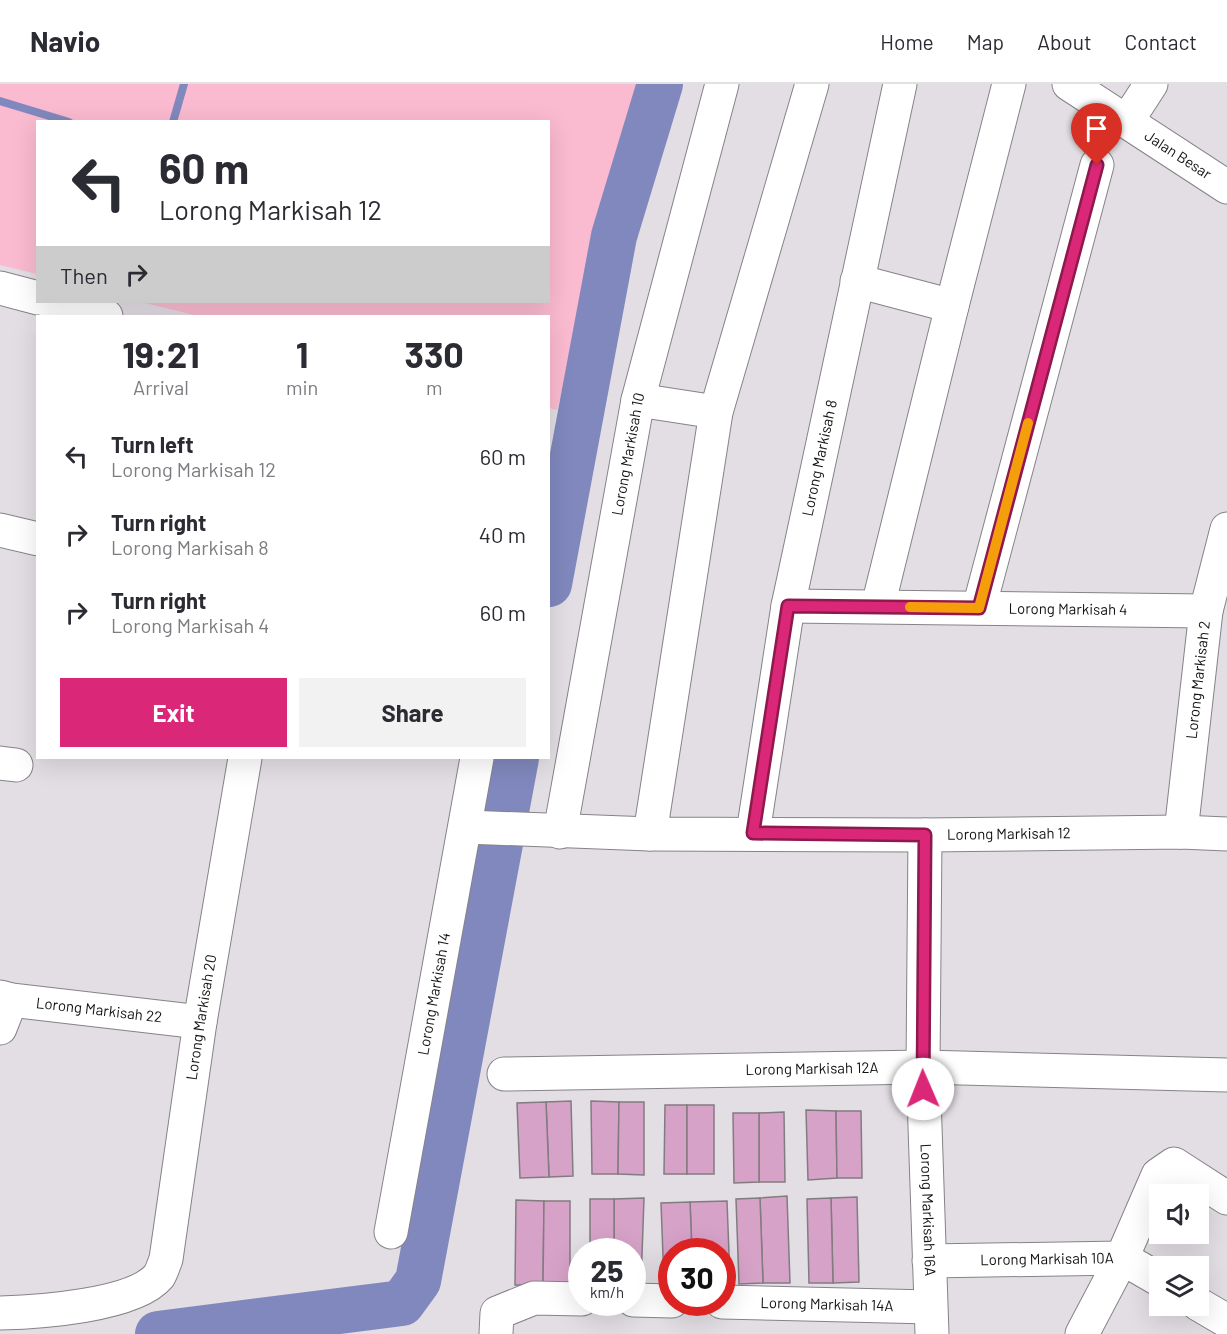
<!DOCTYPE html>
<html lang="en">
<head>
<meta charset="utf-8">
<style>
	body { margin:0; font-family:Barlow,sans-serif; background:#f2f2f3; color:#2b2b33; height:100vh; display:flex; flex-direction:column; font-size:22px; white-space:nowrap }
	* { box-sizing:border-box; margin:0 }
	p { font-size:20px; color:#7c7c81 }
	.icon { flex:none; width:33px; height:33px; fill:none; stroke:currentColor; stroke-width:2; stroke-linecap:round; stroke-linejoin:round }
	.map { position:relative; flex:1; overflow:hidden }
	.panel { position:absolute; left:36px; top:231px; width:514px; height:444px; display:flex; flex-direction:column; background:#fff; border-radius:0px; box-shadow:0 6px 24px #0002 }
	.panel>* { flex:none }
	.guide { position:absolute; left:36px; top:36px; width:514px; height:183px; border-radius:0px; box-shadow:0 6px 24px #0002; background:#fff; color:#2b2b33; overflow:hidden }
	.buttons { position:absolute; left:1149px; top:1100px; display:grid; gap:12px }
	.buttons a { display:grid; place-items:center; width:60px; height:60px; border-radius:0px; background:#fff; box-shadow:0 6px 24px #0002; font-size:30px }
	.speed { position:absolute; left:568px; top:1154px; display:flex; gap:12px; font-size:30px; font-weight:700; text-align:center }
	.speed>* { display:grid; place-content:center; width:78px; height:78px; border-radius:50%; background:#fff; box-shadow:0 6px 24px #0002; line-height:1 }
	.speed small { font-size:15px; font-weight:400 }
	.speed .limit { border:9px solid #d22; background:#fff; color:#111 }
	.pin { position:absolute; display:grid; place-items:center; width:51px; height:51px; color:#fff; margin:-62px -26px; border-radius:50% 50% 50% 0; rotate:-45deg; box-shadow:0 0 6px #0007 }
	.pin .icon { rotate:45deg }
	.me { position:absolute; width:66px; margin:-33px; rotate:359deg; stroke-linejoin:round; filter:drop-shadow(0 0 4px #0008) }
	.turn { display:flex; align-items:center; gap:21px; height:126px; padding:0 24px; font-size:27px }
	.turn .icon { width:78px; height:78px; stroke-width:2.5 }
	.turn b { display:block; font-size:42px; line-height:51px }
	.then { display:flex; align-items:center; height:57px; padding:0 24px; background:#0003; gap:12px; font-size:22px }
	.eta { display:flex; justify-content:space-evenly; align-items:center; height:102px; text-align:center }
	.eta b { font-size:36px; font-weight:700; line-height:42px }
	.button { display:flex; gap:12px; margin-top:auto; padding:12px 24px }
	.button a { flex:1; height:69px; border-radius:0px; background:#db2777; color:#fff; font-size:24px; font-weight:700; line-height:69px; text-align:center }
	.button a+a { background:#f2f2f3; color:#2b2b33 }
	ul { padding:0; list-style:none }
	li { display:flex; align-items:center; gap:18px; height:78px; padding:0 24px }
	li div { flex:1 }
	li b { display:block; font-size:22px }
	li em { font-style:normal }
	header { display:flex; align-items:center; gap:36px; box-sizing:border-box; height:84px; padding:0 30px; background:#fff; border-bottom:2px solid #e1e1e2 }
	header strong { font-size:28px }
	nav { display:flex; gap:33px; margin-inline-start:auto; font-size:21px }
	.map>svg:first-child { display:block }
	.green { fill:#fabacf }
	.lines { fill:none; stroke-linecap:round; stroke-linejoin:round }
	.stream { stroke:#8088bd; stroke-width:8 }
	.river { stroke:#8088bd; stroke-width:46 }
	.building { fill:#d7a2c8; stroke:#827c80; stroke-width:1.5 }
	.minor-casing { stroke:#868388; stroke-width:35 }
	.minor { stroke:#fff; stroke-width:33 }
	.route-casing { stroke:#8e194d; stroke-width:15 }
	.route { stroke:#db2777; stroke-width:10 }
	.slow { stroke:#f59e0b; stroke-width:10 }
	.labels { text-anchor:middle; stroke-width:6; stroke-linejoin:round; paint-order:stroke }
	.street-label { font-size:15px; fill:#121113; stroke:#f0ebf1 }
</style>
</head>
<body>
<header>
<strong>Navio</strong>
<nav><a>Home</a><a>Map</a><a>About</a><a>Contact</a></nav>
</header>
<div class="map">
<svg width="1227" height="1250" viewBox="0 0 1227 1250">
	<rect width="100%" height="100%" fill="#e2dee4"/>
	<path class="green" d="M0 0H642L557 326 549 324V232H198L141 218H549V38H38L37 190 0 181Z"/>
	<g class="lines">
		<g class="stream">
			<path d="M0 17 69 38"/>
			<path d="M173 38 184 0"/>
		</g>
		<g class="river">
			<path d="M549 500 614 152 660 0"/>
			<path d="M158 1250 402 1219 418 1197 516 674"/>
		</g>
	</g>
	<g class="building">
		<path d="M571 1017 573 1092 549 1093 546 1018Z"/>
		<path d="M591 1017 619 1018 618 1090H592Z"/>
		<path d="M546 1018 549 1093 520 1094 517 1019Z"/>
		<path d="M619 1018H644V1091L618 1090Z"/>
		<path d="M665 1021H687V1090H664Z"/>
		<rect x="687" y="1021" width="27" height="69"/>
		<path d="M806 1026 836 1027 837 1094 808 1096Z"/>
		<path d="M836 1027H861L862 1094H837Z"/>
		<path d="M784 1028 785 1098H759V1029Z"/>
		<path d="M733 1029H759V1098L734 1099Z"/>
		<path d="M787 1112 790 1199H763L760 1114Z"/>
		<path d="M857 1113 859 1198 833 1199 831 1114Z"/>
		<path d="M644 1114 641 1199H633V1167H614V1115Z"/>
		<path d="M760 1114 763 1199 739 1200 736 1115Z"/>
		<path d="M831 1114 833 1199H809L807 1115Z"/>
		<rect x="590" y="1115" width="24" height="52"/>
		<path d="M516 1116 544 1117 543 1201H515Z"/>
		<path d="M544 1117H570V1202L543 1201Z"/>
		<path d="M727 1117 730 1196H723V1167H692L690 1118Z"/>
		<path d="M690 1118 692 1167H672V1198H664L661 1119Z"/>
	</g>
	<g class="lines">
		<g class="minor-casing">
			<g id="minor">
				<path id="s1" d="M1069 0 1227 103"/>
				<path d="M1127 37 1151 0"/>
				<path d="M857 197 952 222"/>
				<path d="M0 204 38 214"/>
				<path d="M50 218 106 232"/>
				<path d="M638 316 716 328"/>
				<path d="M0 446 38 455"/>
				<path id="s2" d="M788 522 1206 527"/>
				<path d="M878 522 952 222 1009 0"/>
				<path d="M979 524 1097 81"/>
				<path d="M0 679 16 681"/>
				<path id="s3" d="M466 743 650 750 925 751 1181 748 1227 750"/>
				<path id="s4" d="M560 748 638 316 722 0"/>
				<path id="s5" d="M1181 748 1206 527 1227 445"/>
				<path id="s6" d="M753 749 788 522 900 0"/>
				<path d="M650 750 716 328 812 0"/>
				<path id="s7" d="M925 751 923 983 932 1250"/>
				<path id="s8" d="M0 913 11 916 200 938"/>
				<path d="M0 944 11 916"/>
				<path id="s9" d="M504 990 923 983 1227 991"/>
				<path id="s10" d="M391 1148 477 674"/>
				<path id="s11" d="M929 1177 1122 1174 1160 1196"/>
				<path d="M633 1216 672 1217"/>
				<path id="s12" d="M722 1218 930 1223"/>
				<path d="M1198 1220 1227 1237"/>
				<path id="s13" d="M0 1229C38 1228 134 1222 159 1192 162 1187 164 1180 166 1175L200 938 245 674"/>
				<path d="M496 1250 497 1229 534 1214 582 1215"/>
				<path d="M1082 1250 1122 1174 1158 1091 1174 1080 1227 1114"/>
			</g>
		</g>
		<use href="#minor" class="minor"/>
	</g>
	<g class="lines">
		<g class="route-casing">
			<path id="route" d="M923 1005 925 751 753 749 788 522 979 524 1097 81"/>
		</g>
		<use href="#route" class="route"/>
		<path class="slow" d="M910 523 979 524 1028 339"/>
	</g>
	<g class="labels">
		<g class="street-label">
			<text dy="5" stroke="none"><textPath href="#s1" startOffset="130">Jalan Besar</textPath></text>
			<text dy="5" stroke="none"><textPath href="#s4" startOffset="384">Lorong Markisah 10</textPath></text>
			<text dy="5" stroke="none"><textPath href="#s6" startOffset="381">Lorong Markisah 8</textPath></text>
			<text dy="5" stroke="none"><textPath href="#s2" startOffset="280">Lorong Markisah 4</textPath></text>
			<text dy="5" stroke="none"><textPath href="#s5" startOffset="153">Lorong Markisah 2</textPath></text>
			<text dy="5" stroke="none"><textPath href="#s3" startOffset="543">Lorong Markisah 12</textPath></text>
			<text dy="5" stroke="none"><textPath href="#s10" startOffset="242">Lorong Markisah 14</textPath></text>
			<text dy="5" stroke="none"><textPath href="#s8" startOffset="100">Lorong Markisah 22</textPath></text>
			<text dy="5" stroke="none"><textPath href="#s13" startOffset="429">Lorong Markisah 20</textPath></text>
			<text dy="5" stroke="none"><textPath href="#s9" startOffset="308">Lorong Markisah 12A</textPath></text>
			<text dy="5" stroke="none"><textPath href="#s7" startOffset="375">Lorong Markisah 16A</textPath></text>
			<text dy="5" stroke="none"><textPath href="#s11" startOffset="118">Lorong Markisah 10A</textPath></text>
			<text dy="5" stroke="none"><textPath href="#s12" startOffset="105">Lorong Markisah 14A</textPath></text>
		</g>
	</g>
</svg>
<div class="buttons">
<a><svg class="icon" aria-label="sound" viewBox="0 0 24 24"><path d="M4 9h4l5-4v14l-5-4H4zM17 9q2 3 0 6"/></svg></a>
<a><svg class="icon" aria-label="layers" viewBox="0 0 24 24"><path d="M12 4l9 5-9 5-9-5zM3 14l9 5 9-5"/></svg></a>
</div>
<div class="speed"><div>25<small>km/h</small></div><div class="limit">30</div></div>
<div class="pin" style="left:1097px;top:81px;background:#d93025"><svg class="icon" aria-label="arrive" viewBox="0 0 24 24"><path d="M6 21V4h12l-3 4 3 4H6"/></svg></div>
<svg class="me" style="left:923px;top:1005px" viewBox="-20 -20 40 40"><circle r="19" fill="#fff"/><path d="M0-13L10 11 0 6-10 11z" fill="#db2777"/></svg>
<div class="guide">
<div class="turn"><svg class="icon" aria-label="left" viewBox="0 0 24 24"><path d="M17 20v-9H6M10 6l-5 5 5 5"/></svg><div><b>60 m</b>Lorong Markisah 12</div></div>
<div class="then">Then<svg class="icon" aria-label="right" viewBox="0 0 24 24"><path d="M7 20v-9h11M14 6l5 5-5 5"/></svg></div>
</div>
<section class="panel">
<div class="eta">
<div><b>19:21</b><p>Arrival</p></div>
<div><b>1</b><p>min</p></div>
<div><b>330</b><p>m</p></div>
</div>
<ul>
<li><svg class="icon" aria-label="left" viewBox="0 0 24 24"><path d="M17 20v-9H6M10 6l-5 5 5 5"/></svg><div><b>Turn left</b><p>Lorong Markisah 12</p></div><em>60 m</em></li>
<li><svg class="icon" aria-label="right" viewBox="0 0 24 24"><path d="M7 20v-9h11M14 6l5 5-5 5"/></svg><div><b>Turn right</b><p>Lorong Markisah 8</p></div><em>40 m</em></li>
<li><svg class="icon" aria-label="right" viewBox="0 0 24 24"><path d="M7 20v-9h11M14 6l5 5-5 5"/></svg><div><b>Turn right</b><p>Lorong Markisah 4</p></div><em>60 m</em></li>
</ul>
<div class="button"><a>Exit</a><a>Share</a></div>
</section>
</div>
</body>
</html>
